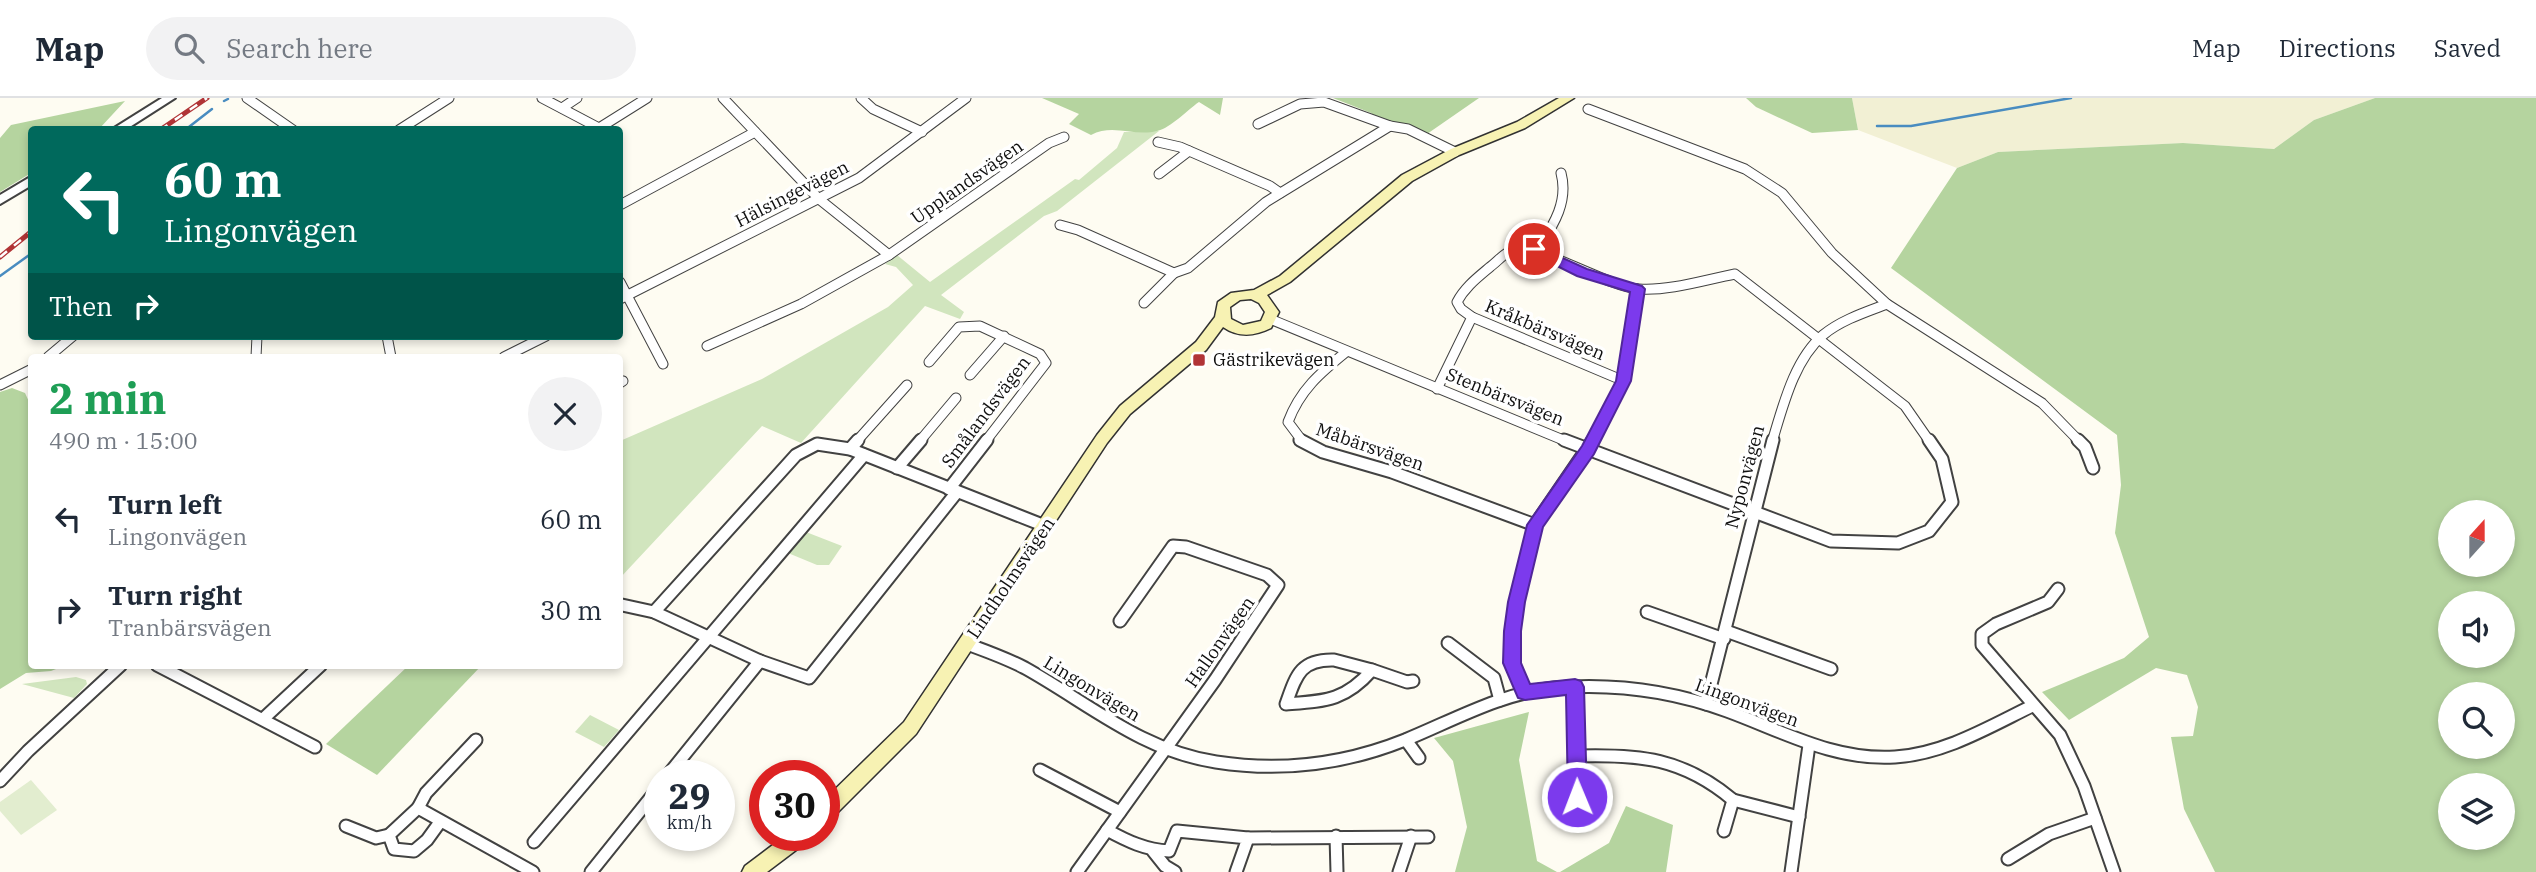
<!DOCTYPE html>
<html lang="en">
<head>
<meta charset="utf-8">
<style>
	body { margin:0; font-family:"IBM Plex Serif",serif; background:#f2f2f3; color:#1f2937; height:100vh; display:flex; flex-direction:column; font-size:26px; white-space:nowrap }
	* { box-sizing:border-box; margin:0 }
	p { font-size:23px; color:#747a83 }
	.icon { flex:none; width:38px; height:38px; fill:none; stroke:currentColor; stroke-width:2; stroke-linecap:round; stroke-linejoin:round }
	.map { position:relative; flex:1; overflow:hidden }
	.drawer { position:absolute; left:28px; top:256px; width:595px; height:315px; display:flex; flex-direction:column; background:#fff; border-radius:7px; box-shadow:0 4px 10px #0003 }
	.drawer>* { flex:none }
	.hud { position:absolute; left:28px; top:28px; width:595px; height:214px; border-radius:7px; box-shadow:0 4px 10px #0003; background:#00695c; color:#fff; overflow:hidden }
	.needle { width:46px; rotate:21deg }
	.buttons { position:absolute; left:2438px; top:402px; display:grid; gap:14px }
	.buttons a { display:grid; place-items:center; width:77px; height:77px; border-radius:50%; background:#fff; box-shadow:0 4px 10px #0003; font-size:35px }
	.speed { position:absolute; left:644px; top:662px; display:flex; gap:14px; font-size:35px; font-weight:700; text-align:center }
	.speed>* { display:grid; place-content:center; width:91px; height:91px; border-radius:50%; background:#fff; box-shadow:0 4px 10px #0003; line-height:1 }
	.speed small { font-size:18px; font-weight:400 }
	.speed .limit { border:10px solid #d22; background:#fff; color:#111 }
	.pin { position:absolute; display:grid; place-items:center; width:60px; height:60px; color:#fff; margin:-30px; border:4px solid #fff; border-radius:50%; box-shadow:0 2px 7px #0007 }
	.me { position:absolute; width:77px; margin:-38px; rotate:359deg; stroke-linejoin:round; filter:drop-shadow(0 0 5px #0008) }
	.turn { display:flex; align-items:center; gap:24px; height:147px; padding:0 21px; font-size:32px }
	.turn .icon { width:91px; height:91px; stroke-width:2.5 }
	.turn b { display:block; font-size:49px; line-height:60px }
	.then { display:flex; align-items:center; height:66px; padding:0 21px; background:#0003; gap:14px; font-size:26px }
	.round { display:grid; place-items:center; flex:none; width:74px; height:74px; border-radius:37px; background:#f2f2f3 }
	.head { display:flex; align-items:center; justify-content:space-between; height:119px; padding:0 21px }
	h1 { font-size:42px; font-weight:700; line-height:52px; color:#1e9e55 }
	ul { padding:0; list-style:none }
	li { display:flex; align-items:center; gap:21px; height:91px; padding:0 21px }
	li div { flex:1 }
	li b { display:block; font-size:26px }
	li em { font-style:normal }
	header { display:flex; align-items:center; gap:42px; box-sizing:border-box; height:98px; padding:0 35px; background:#fff; border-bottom:2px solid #e0e1e3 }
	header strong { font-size:33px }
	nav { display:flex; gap:38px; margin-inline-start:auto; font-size:24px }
	.search { width:490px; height:63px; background:#f2f2f3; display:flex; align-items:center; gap:18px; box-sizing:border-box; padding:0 24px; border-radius:38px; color:#747a83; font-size:26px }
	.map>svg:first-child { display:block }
	.farmland { fill:#f2f0d4 }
	.green { fill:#d1e5be }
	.forest { fill:#b5d49f; fill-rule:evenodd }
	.pitch { fill:#e2edcf }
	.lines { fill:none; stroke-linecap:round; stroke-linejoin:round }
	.stream { stroke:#498cc0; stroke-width:2.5 }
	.minor-far1-casing { stroke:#424242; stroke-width:11 }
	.minor-casing { stroke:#424242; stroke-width:15 }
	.tertiary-casing { stroke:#424242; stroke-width:4 }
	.secondary-casing { stroke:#313131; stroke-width:3 }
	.minor-far1 { stroke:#fff; stroke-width:9 }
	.minor { stroke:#fff; stroke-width:11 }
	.tertiary { fill:#fff; fill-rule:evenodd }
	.secondary { fill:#f7f2b3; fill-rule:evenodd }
	.rail-casing { stroke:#b13436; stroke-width:5 }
	.rail { stroke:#fff; stroke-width:2.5; stroke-dasharray:9; stroke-linecap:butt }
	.route { fill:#7c3aed; stroke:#51269a; stroke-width:2 }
	.poi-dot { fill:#b13436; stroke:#fff; stroke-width:2.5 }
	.labels { text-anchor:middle; stroke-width:7; stroke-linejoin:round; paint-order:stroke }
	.street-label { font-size:18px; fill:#0f0f0f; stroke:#fff }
	.poi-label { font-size:18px; fill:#0f0f0f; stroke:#fff; text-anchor:start }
</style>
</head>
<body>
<header>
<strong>Map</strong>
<div class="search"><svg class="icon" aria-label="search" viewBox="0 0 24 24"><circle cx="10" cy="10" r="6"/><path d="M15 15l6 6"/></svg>Search here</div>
<nav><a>Map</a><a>Directions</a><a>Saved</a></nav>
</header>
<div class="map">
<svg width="2536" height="774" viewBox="0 0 2536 774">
	<rect width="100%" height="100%" fill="#fefcf2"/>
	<path class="farmland" d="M1852 0H2375L2314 22 2274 51 2183 45 1998 54 1957 70 1858 32Z"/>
	<g class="green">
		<path d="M1159 33 1057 113 1044 118 941 197 964 214 960 221 925 208 801 345 762 328 620 480V343L762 281 888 209 913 187 896 169 885 166 897 157 930 184 1075 81 1079 82 1117 50 1124 34Z"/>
		<path d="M806 434 842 448 829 467H817L788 455Z"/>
		<path d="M76 579 86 582 87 586 74 600 22 586Z"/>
		<path d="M590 617 619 632 604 649 575 634Z"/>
	</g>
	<g class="forest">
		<path d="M1042 0H1223L1220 17 1199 4C1187 12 1171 30 1157 33 1134 39 1113 25 1091 37L1069 26 1079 16Z"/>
		<path d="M1333 0H1479L1427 36 1396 24 1382 25 1371 15Z"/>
		<path d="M1746 0H1852L1858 32 1812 35 1756 9Z"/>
		<path d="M2375 0H2536V774H2215L2184 711 2171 639 2193 638 2198 609 2187 577 2156 570 2069 622 2042 594 2124 560 2149 539 2115 435 2121 387 2117 337 1891 170 1957 70 1998 54 2183 45 2274 51 2314 22ZM2450 415H2502V467H2450ZM2450 506H2502V558H2450ZM2450 597H2502V649H2450ZM2450 688H2502V740H2450Z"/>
		<path d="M125 3 99 31 32 32 31 75 0 94V40L11 27Z"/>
		<path d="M12 290 25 295 31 308 32 567H66L51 573 26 575 0 591V294Z"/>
		<path d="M409 567H482L377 677 326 646Z"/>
		<path d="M1529 614 1519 662 1537 763 1557 774H1455L1467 729 1453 663 1434 640Z"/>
		<path d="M1626 708 1673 727 1666 774H1560L1609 745Z"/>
	</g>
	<path class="pitch" d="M31 682 57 712 21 737 0 713V704Z"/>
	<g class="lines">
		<g class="stream">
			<path d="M224 3 228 1"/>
			<path d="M1877 28H1911L2071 0"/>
			<path d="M185 32 212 11"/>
			<path d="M0 178 32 155"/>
		</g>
		<g class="minor-far1-casing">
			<g id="minor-far1">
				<path d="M247 0 293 32"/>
				<path d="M542 0 599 30"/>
				<path d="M723 0 819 101 889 157 1049 45 1064 39"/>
				<path d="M861 0 873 11 922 34"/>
				<path d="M562 10 577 0"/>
				<path d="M1588 11 1745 71 1782 95 1832 155 1887 206 2042 305 2080 344"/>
				<path d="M1258 26 1300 6 1324 4 1390 28 1408 31 1455 54"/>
				<path d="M399 32 449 0"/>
				<path d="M596 32 647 0"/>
				<path d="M1158 44 1180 49 1270 88 1280 95"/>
				<path d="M1159 76 1189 53"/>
				<path d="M620 107 755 34"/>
				<path d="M1060 127 1078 132 1174 175 1188 170 1266 104 1390 28"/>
				<path d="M1537 153C1552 129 1569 105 1561 75"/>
				<path d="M620 184 663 266"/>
				<path d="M620 201 859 80 966 0"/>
				<path d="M1144 205 1174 175"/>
				<path d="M1270 221 1568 344"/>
				<path d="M387 238 391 259"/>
				<path d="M707 248 801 206 889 157"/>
				<path d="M48 259 73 238"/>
				<path d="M256 259 257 238"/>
				<path d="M504 259 546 238"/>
				<path d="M929 264 959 229 980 228 1040 256 1046 265 985 344"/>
				<path d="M970 277 1004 238"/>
				<path d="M1624 283 1472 219 1461 211 1457 204C1465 189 1477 180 1490 169 1498 163 1506 153 1516 150 1534 145 1609 189 1639 191 1670 193 1704 182 1735 176L1905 308 1930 344"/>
				<path d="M620 285 623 283"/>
				<path d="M0 287 32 271"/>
				<path d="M1437 291 1472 219"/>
				<path d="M856 344 907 287"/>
				<path d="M919 344 956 300"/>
				<path d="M1303 344 1288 324C1300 292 1320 275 1346 254"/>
				<path d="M1592 344 1624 283 1637 191"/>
				<path d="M1772 344C1783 308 1794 262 1823 237 1841 222 1866 214 1887 206"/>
			</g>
		</g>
		<g class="minor-casing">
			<g id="minor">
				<path d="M1300 342 1323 354 1392 374 1535 427"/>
				<path d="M1564 342 1831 443 1898 445 1929 433 1952 404 1942 361 1929 342"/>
				<path d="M2078 342 2085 349 2093 370"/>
				<path d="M850 351 858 342"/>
				<path d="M897 370 921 342"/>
				<path d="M949 391 987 342"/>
				<path d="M2058 491 2048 504 1996 526 1982 536V547L2060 637 2084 688 2114 774"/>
				<path d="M622 507 654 514 760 563 809 580 957 394"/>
				<path d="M654 514 796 357 817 346 850 351 1045 428"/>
				<path d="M1647 514 1724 541"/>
				<path d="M1726 533 1831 571"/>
				<path d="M1448 545 1494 580 1500 602"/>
				<path d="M967 546C986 553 1006 560 1025 570 1088 605 1142 653 1216 664 1280 674 1345 666 1405 642 1454 622 1501 595 1554 590 1613 585 1672 593 1727 613 1782 633 1834 663 1895 659 1944 656 1989 629 2032 608"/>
				<path d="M1334 562 1372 572C1345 603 1325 603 1286 606 1296 578 1300 561 1334 562Z"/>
				<path d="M157 567 315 649"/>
				<path d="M1372 572 1407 584 1413 583"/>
				<path d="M1575 589 1577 699"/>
				<path d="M1525 594 1512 565V533L1516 504 1535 427 1593 342"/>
				<path d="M1706 606 1773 342"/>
				<path d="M263 621 321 567"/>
				<path d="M1406 642 1419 660"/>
				<path d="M1576 658C1640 656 1683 660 1733 702L1724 733"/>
				<path d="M1040 672 1120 714"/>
				<path d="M668 677 760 563"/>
				<path d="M0 683 28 653 121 567"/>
				<path d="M1733 702 1799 719"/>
				<path d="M418 710 426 695 476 642"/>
				<path d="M440 724 427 742 414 753 394 751 389 737 418 710 533 774"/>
				<path d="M346 728 376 740 389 737"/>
				<path d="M1107 732C1127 743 1146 752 1169 753L1177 733 1248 740 1236 774"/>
				<path d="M1336 738 1337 774"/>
				<path d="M1248 740 1428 739"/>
				<path d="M534 744 864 357"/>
				<path d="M1153 753 1165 768 1175 774"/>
				<path d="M2008 761 2049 736 2095 720"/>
				<path d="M591 774 660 688"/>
				<path d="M1077 774 1215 582 1278 487 1267 477 1186 449 1173 448 1120 523"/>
				<path d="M1399 774 1411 738"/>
				<path d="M1791 774 1809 647"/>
			</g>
		</g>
		<g class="tertiary-casing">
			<g id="tertiary">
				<path d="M162 0H175L125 32H111Z"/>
				<path d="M32 78V87L0 106V97Z"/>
			</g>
		</g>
		<g class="secondary-casing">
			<g id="secondary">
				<path d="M1559 0H1574L1525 30 1459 57 1412 83 1290 184 1267 197 1279 214 1271 230C1255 238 1239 240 1223 229L1206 252 1130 316 1107 345 916 636 831 721 824 724V702L904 624 1097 337 1120 308 1196 244 1215 219 1218 204 1231 195 1254 192 1280 178 1402 77 1451 51 1517 24ZM1251 201 1259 205 1265 214 1261 223 1243 227 1231 221 1230 209 1240 202Z"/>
				<path d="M786 737H810L808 743 767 774H742L745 768Z"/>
			</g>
		</g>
		<use href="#minor-far1" class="minor-far1"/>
		<use href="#minor" class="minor"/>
		<use href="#tertiary" class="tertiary"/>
		<use href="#secondary" class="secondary"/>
		<g class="rail-casing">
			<g id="rail">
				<path d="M160 32 207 0"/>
				<path d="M0 159 32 133"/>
			</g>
		</g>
		<use href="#rail" class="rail"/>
	</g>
	<path class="route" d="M1534 147 1587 171 1642 188 1645 191 1631 283 1594 356 1543 429 1525 504 1521 533V565L1530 586 1575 581 1581 583 1584 589 1587 699 1584 706 1577 708 1571 706 1568 699 1566 597 1525 602 1518 600 1503 565 1504 533 1508 504 1527 427 1582 348 1616 283 1630 194 1577 178 1529 154 1527 151Z"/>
	<rect class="poi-dot" x="1192" y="255" width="14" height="14" rx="3.5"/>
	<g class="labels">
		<g class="street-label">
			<text transform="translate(967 84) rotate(-35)" y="6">Upplandsvägen</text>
			<text transform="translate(792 96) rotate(-27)" y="6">Hälsingevägen</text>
			<text transform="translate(1545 232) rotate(23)" y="6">Kråkbärsvägen</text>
			<text transform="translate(1505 299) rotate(22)" y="6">Stenbärsvägen</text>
			<text transform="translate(986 314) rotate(-53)" y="6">Smålandsvägen</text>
			<text transform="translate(1370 349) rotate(19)" y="6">Måbärsvägen</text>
			<text transform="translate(1745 379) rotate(-75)" y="6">Nyponvägen</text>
			<text transform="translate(1011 480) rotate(-56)" y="6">Lindholmsvägen</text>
			<text transform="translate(1220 544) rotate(-55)" y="6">Hallonvägen</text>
			<text transform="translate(1092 591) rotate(31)" y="6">Lingonvägen</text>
			<text transform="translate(1747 605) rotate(20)" y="6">Lingonvägen</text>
		</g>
		<g class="poi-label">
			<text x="1213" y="268">Gästrikevägen</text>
		</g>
	</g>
</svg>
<div class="buttons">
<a><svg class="needle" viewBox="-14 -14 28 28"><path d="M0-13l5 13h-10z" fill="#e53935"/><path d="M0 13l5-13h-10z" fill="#747a83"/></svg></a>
<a><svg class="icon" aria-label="sound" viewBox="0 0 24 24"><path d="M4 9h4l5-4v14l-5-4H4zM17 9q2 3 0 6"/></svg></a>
<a><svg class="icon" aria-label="search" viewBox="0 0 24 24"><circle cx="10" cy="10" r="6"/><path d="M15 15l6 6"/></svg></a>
<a><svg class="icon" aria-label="layers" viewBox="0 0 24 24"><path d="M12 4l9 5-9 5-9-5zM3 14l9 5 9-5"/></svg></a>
</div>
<div class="speed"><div>29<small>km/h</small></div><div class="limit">30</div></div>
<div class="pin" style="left:1534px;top:151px;background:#d93025"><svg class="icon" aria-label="arrive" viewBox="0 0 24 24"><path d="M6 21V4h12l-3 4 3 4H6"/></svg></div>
<svg class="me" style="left:1577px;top:699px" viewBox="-20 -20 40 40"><circle r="17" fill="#7c3aed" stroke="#fff" stroke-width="3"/><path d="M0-11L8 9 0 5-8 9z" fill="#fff"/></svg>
<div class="hud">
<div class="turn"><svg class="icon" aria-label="left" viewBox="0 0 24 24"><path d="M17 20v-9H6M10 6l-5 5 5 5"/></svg><div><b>60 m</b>Lingonvägen</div></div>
<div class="then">Then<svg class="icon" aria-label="right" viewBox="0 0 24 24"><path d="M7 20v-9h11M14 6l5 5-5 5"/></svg></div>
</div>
<section class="drawer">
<div class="head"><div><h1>2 min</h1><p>490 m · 15:00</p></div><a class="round"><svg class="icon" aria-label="close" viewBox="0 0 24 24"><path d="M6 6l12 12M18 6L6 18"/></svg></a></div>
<ul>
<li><svg class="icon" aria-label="left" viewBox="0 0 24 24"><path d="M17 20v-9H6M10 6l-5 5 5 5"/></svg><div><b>Turn left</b><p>Lingonvägen</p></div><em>60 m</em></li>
<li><svg class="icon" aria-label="right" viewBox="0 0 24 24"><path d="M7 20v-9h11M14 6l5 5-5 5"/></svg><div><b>Turn right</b><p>Tranbärsvägen</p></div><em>30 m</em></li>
</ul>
</section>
</div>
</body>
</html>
